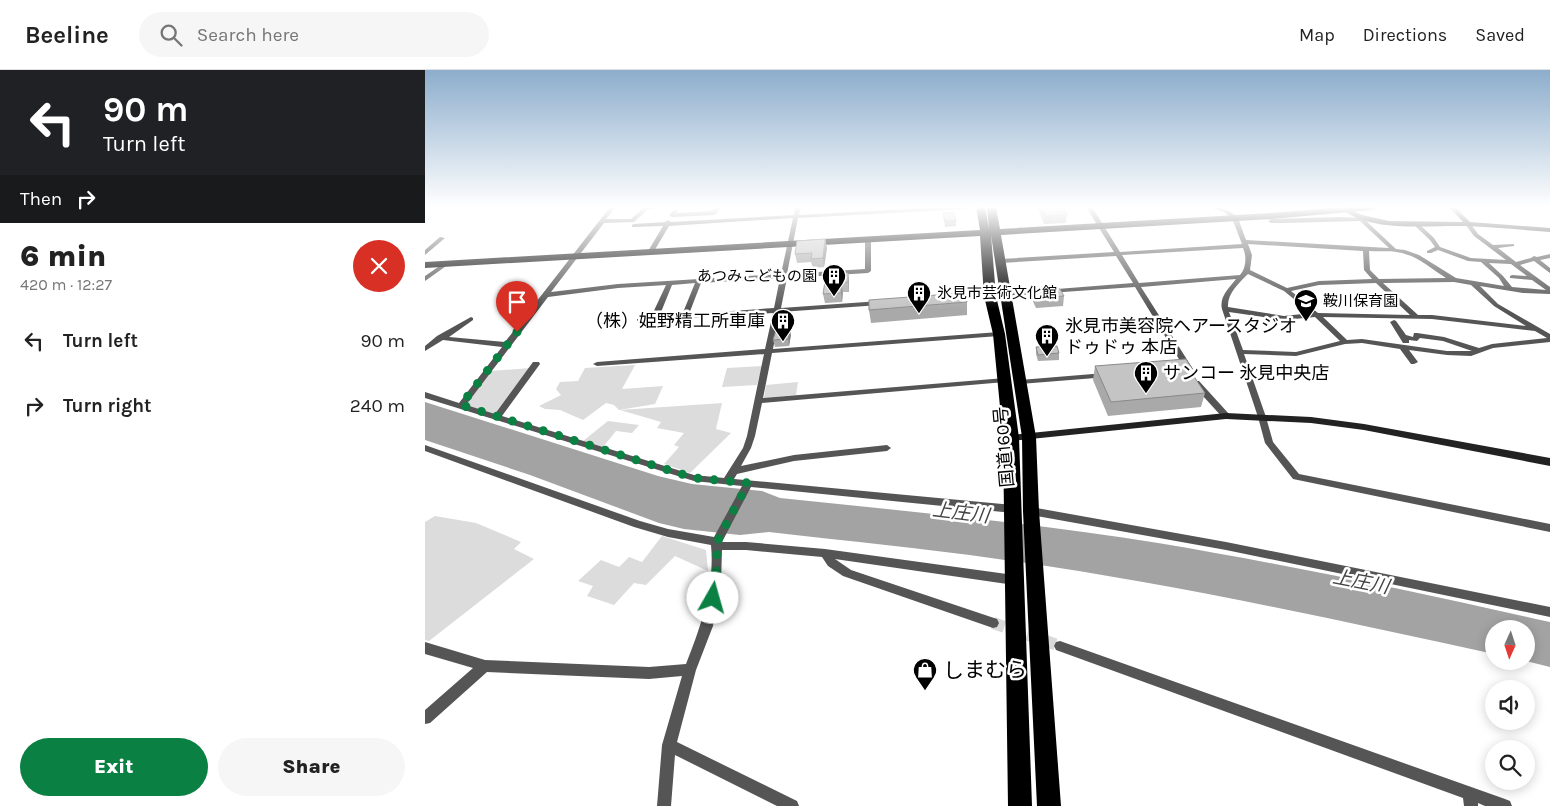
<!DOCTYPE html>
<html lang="en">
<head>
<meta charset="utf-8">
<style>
	body { margin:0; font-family:Karla,"Noto Sans JP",sans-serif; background:#f6f6f6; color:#222; height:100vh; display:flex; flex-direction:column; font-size:19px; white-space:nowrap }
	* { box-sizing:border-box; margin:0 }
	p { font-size:16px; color:#767676 }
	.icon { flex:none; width:28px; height:28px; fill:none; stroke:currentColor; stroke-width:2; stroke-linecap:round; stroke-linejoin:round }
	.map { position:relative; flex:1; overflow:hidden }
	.sheet { display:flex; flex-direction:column; background:#fff; width:425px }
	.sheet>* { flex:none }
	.banner { background:#202124; color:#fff; overflow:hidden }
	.needle { width:32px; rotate:183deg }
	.controls { position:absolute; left:1060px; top:550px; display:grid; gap:10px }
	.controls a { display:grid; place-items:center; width:50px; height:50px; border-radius:50%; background:#fff; box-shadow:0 2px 12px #0003; font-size:25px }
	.pin { position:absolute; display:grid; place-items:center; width:42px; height:42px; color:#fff; margin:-51px -21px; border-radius:50% 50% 50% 0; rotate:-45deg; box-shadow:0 0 5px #0007 }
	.pin .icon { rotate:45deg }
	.me { position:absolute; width:55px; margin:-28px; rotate:7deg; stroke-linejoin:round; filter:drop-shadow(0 0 4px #0008) }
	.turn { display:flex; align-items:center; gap:18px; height:105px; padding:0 20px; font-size:22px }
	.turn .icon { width:65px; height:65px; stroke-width:2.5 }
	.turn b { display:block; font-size:35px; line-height:42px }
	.then { display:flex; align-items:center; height:48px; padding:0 20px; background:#0003; gap:10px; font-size:19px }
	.round { display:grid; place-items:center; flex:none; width:52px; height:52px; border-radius:26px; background:#f6f6f6 }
	.head { display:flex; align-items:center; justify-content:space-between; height:85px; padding:0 20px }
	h1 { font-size:30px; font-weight:800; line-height:38px }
	.primary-button { display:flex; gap:10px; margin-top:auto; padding:10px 20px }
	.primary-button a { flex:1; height:58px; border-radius:30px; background:#0b8043; color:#fff; font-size:20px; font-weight:800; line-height:58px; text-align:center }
	.primary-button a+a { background:#f6f6f6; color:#222 }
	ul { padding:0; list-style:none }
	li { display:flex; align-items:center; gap:15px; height:65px; padding:0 20px }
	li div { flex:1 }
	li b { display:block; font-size:19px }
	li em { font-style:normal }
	header { display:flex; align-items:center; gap:30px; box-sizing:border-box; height:70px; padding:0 25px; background:#fff; border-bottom:1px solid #e0e0e0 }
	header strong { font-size:24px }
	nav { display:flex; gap:28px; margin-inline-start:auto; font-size:18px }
	.search { width:350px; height:45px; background:#f6f6f6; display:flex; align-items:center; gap:12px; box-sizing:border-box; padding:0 18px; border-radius:28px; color:#767676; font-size:19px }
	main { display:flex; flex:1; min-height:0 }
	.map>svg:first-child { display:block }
	.green { fill:#dcdcdc }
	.water { fill:#a3a3a3 }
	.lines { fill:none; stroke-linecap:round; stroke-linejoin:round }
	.street-tunnel { stroke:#d9d9d9; stroke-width:12; stroke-dasharray:12 6; stroke-linecap:butt }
	.street { fill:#555; fill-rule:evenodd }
	.secondary { fill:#222; fill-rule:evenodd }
	.highway { fill:#000; fill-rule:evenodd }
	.wall { fill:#a9a9a9 }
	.shaded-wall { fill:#898989 }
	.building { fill:#c4c4c4; stroke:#898989 }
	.route { stroke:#0b8043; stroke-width:9; stroke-dasharray:0 16.2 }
	.labels { text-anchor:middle; stroke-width:5; stroke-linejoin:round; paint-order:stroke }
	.far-poi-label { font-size:15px; fill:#000; stroke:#fff; text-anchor:start }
	.poi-label { font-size:18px; fill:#000; stroke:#fff; text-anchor:start }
	.street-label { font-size:18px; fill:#000; stroke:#fff }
	.water-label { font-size:19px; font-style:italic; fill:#444; stroke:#fff }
	.near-poi-label { font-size:21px; fill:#000; stroke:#fff; text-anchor:start }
</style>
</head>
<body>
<header>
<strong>Beeline</strong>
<div class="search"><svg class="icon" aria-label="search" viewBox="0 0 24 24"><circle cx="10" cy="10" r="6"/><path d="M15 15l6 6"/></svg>Search here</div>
<nav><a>Map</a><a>Directions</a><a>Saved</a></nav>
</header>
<main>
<section class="sheet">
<div class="banner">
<div class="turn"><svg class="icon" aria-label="left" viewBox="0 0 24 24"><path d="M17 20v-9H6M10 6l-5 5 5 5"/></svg><div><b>90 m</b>Turn left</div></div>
<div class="then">Then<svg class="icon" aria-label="right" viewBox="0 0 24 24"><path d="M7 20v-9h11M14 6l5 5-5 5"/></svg></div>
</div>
<div class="head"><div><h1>6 min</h1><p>420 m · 12:27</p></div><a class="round" style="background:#d93025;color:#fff"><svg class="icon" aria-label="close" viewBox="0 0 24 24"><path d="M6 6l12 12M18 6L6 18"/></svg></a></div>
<ul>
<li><svg class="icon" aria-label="left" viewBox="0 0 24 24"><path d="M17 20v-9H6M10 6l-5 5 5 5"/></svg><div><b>Turn left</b></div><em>90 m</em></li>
<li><svg class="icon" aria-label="right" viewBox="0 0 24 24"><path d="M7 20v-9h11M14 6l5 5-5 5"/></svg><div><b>Turn right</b></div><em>240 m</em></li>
</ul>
<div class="primary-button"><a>Exit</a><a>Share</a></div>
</section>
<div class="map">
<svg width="1125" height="736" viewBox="0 0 1125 736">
	<rect width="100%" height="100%" fill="#fff"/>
	<g class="green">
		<path d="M210 295 197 319 238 316 230 334 194 340 189 335 181 333 158 350 135 340 120 339 114 336 136 325 131 319 135 312 153 311 160 298Z"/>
		<path d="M337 296 332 315 297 317 302 298Z"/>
		<path d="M106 298 72 345 37 335 64 301Z"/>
		<path d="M373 312 371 325 339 328 341 315Z"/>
		<path d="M297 333 291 359 306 363 265 403 239 394 254 377 249 375 259 363 232 358 236 352 195 340Z"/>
		<path d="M183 351 214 355 207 363 191 361 178 377 158 371Z"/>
		<path d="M10 446 51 453 96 472 89 479 109 489 4 571 0 570V452Z"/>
		<path d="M237 466 281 480 283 501 250 486 221 515 209 513 189 535 162 526 168 516 153 511 176 490 194 497 204 487 217 492Z"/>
	</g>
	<path class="water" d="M0 332 233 406 267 414 337 421 355 428C481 441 608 453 733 473 865 495 995 523 1125 552V597L1101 591V559H1069V584C904 548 740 512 573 489 497 478 420 471 344 462L315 465 259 459 234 453 105 405 0 370Z"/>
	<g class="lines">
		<path class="street-tunnel" d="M568 553 635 576"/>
		<g class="street">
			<path d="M185 137H191L181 149H206L218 138 238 137 222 140 209 152 179 153 126 222 193 214 356 204 368 148 244 156 228 183 225 185 222 183 238 156 207 157V155L209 154 240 152 243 150 246 152 369 145 370 137H376L374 145 514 137H543L540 139 373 148 362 204 440 199V170L443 168 446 170V201L443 203 362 208 356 238 455 231 458 233 455 235 355 242 348 279 574 262 578 264 574 266 347 283 338 328 580 308 584 310 580 312 337 333 330 366 326 378 316 396 369 385 462 375 466 378 462 381 369 391 312 404 309 409 588 435 591 436 593 439 591 442 588 443 326 417 297 472H321L400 479 589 505 593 507 594 510 593 513 589 515 410 489 426 500 572 549 574 553 572 557 568 558 418 506 403 496 397 487 321 480H297L296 514 288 556 271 600 252 672 372 731 374 736H352L250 685 246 736H232L237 675 257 606 224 609 62 602 5 653 0 654V640L48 598 0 584V572L60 590 224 597 261 594C276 556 290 516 286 475L243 467 209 457 0 381V375L215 451 243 459 289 467 317 416 269 411 0 328V322L34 333 77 277 18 270 0 281V276L12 266 46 247 48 248V250L24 267 80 272ZM355 208 349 238 264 244 276 213ZM270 213 257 245 234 247 247 215ZM241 215 226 247 212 249V251L348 243 340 279 172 292 168 294 172 296 339 284 322 366 318 378 299 408 269 405 77 346 115 294 114 292H108L70 344 41 335 123 227 193 218Z"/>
			<path d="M290 137H296L291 144 289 145 247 147 244 145 250 139 253 141 251 143 287 141Z"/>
			<path d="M661 137H667L695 182 817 174 807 148 810 146 813 148 821 170 964 178 935 151 857 153H846L843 151 846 149 914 147 938 148 971 179 980 180 994 185 1031 208 1079 216 1074 208 1056 192 1043 191 1013 180 1006 183H1002V181L1010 177 1005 170 989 155V153H993L1009 168 1015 177 1046 188 1081 190 1049 166 1040 154 1043 152 1045 153 1053 164 1068 175 1089 174V176L1073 178 1091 192 1106 188 1109 186 1112 187 1125 184V188L1115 190 1125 198V203L1109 191 1095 195 1125 217V224L1098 223 1055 216 1073 234 1125 264V272L1068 278 1046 286 1022 285 984 280 993 292 989 294H986L975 279 937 273 920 274 871 286 819 284 841 347 848 372 874 404 1125 454V462L868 409 840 373 833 347 797 239C794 227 804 218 811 209L716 217 768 299 764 301 760 299 710 217 580 226 579 225 582 223 708 213 691 186 576 193 573 191 576 189 689 182ZM823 174 938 181 939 200 947 209 894 211 862 218 825 200 827 185ZM818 178C822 187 821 198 815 205L714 213 697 185ZM944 181C955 182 969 180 980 184 995 188 1008 200 1021 208L954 209 945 200ZM1064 193 1086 194 1102 206 1087 205 1085 206V208L1107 210 1121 220 1087 217 1078 206ZM823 204 859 221 886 243 859 246 803 237C802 224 814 213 823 204ZM1029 212 1046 215 1069 236 1101 256 1007 245H993L958 213ZM951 213 985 245 893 243 866 221 894 215ZM804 242 859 250 890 247 915 271 871 282 818 280ZM898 247 1007 249 1110 261 1122 268 1067 274 1054 278 1019 267 992 263H989L988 267 981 265 971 251 969 250 965 252 978 273H984V270L992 271 995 268 1018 271 1047 281H1022L937 269 922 270Z"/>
			<path d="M15 167 20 168 0 185V180Z"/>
			<path d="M19 193 24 194 0 211V206Z"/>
			<path d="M565 224 567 225V227L530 230 527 228 530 226Z"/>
			<path d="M680 303 684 305 683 307 595 314 591 312 595 310Z"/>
			<path d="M768 311H774L804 344 805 346 804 348H798L768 315 767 313Z"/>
			<path d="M606 437 801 472 1125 537V547L801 480 606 445 603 444 601 441 603 438Z"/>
			<path d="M635 571 1080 729 1085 731 1087 736H1060L1053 733V736H1039L1038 728 631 580 629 576 631 572Z"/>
		</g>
		<g class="secondary">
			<path d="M784 137C796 137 804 139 813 148L808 149 799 142Z"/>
			<path d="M1024 137H1030L1045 152 1125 158V162C1097 160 1069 157 1041 156 1005 155 948 163 918 140L921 138 937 145 964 151 1038 152Z"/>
			<path d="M801 343 886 347 939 354 1125 388V396L939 360 886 353 801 349 586 371 581 368 586 365Z"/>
		</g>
		<path class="highway" d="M551 137H560L564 159 562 137H571L575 159 846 143 918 137H953L948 140 846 149 576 165 611 367 614 441 636 736H612L598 441 597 367 566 165 571 226 580 264 594 368 607 736H583L578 368 568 264 559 226 555 166 0 198V192L555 160Z"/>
	</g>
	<g class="wall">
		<path d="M612 137H638L642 145 641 153 619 154Z"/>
		<path d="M518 143 531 151V156L520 157Z"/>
		<path d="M400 169 402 178 399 197 388 198 386 192 372 193 370 184Z"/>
		<path d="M423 203 424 212V222H418L417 232 400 233 398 224Z"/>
		<path d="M607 218 629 219 639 226 638 236 611 238 606 227Z"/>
		<path d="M542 232V245L446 253 444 240Z"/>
		<path d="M366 265 364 276 350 277 348 270Z"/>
		<path d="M611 277 634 283V290L613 291 611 284Z"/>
		<path d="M670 296 766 297 765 301 780 323 776 337 683 346 668 310Z"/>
	</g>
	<g class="shaded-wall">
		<path d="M400 169 402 178 399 197 398 188Z"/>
		<path d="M423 203 424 212V222L423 212Z"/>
		<path d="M416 213 418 222 417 232 416 223Z"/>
		<path d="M365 259 366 265 364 276 363 269Z"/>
	</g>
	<g class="building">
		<path d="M616 137H638L642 145 620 146Z"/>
		<path d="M518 143H529L531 151H520Z"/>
		<path d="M400 169 398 188 386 189 387 183 370 184 372 171Z"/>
		<path d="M423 203V212L416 213V223L398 224 401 205Z"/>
		<path d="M627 216 629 219H635L639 226 611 228 607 218Z"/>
		<path d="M539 223 542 232 444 240V230Z"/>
		<path d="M365 259 363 269 348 270 351 260Z"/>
		<path d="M632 276 634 283 613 285 611 277Z"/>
		<path d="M761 289 766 297 764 299 780 323 686 332 670 296Z"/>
	</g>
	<linearGradient id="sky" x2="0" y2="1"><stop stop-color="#8cadcc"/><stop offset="0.57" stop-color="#fff"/><stop offset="1" stop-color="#fff" stop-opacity="0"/></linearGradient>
	<rect width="1125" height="240" fill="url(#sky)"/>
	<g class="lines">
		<path class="route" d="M92 262 36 335 269 408 323 413 292 472 291 514 288 528"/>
	</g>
	<defs>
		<g id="building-pin" transform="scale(1.25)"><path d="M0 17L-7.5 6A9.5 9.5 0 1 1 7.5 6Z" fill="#000" stroke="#fff"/><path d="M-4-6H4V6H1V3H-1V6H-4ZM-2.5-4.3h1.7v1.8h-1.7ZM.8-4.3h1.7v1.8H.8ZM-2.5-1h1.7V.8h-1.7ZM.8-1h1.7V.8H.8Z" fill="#fff"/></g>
		<g id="school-pin" transform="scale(1.25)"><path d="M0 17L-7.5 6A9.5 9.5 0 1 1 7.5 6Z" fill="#000" stroke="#fff"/><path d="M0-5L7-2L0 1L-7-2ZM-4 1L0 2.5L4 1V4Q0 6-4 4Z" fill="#fff"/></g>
		<g id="shop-pin" transform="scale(1.25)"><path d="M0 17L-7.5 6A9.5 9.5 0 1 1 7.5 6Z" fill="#000" stroke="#fff"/><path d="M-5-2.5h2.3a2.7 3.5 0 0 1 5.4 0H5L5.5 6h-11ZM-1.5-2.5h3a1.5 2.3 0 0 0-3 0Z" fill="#fff"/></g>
	</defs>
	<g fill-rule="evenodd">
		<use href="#building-pin" x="409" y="206"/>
		<use href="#building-pin" x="494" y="223"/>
		<use href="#school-pin" x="881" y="231"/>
		<use href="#building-pin" x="358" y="251"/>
		<use href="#building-pin" x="622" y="266"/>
		<use href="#building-pin" x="721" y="303"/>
		<use href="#shop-pin" x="500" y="600"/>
	</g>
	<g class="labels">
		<g class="far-poi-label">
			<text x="392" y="211" text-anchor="end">あつみこどもの園</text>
			<text x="512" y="228">氷見市芸術文化館</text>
			<text x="898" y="236">鞍川保育園</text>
		</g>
		<g class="poi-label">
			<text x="340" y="257" text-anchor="end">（株）姫野精工所車庫</text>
			<text x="640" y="262">氷見市美容院ヘアースタジオ<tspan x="640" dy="21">ドゥドゥ 本店</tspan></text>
			<text x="738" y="309">サンコー 氷見中央店</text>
		</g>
		<g class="street-label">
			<text transform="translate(579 377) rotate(-95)" y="6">国道160号</text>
		</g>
		<g class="water-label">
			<text transform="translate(536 442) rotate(7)" y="7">上庄川</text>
			<text transform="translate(936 511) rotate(11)" y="7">上庄川</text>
		</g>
		<g class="near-poi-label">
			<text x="518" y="607">しまむら</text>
		</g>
	</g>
</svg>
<div class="controls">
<a><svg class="needle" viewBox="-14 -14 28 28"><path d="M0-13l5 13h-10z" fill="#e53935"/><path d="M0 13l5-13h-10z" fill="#767676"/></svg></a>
<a><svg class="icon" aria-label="sound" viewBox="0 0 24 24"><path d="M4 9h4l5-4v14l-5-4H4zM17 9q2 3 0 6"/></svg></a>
<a><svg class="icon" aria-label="search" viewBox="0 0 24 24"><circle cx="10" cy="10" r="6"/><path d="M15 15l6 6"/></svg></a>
</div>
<div class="pin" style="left:92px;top:262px;background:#d93025"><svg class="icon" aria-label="arrive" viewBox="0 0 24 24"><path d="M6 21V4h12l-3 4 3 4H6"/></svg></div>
<svg class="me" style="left:288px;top:528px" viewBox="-20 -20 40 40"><circle r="19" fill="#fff"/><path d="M0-13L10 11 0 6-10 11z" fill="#0b8043"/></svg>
</div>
</main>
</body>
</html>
